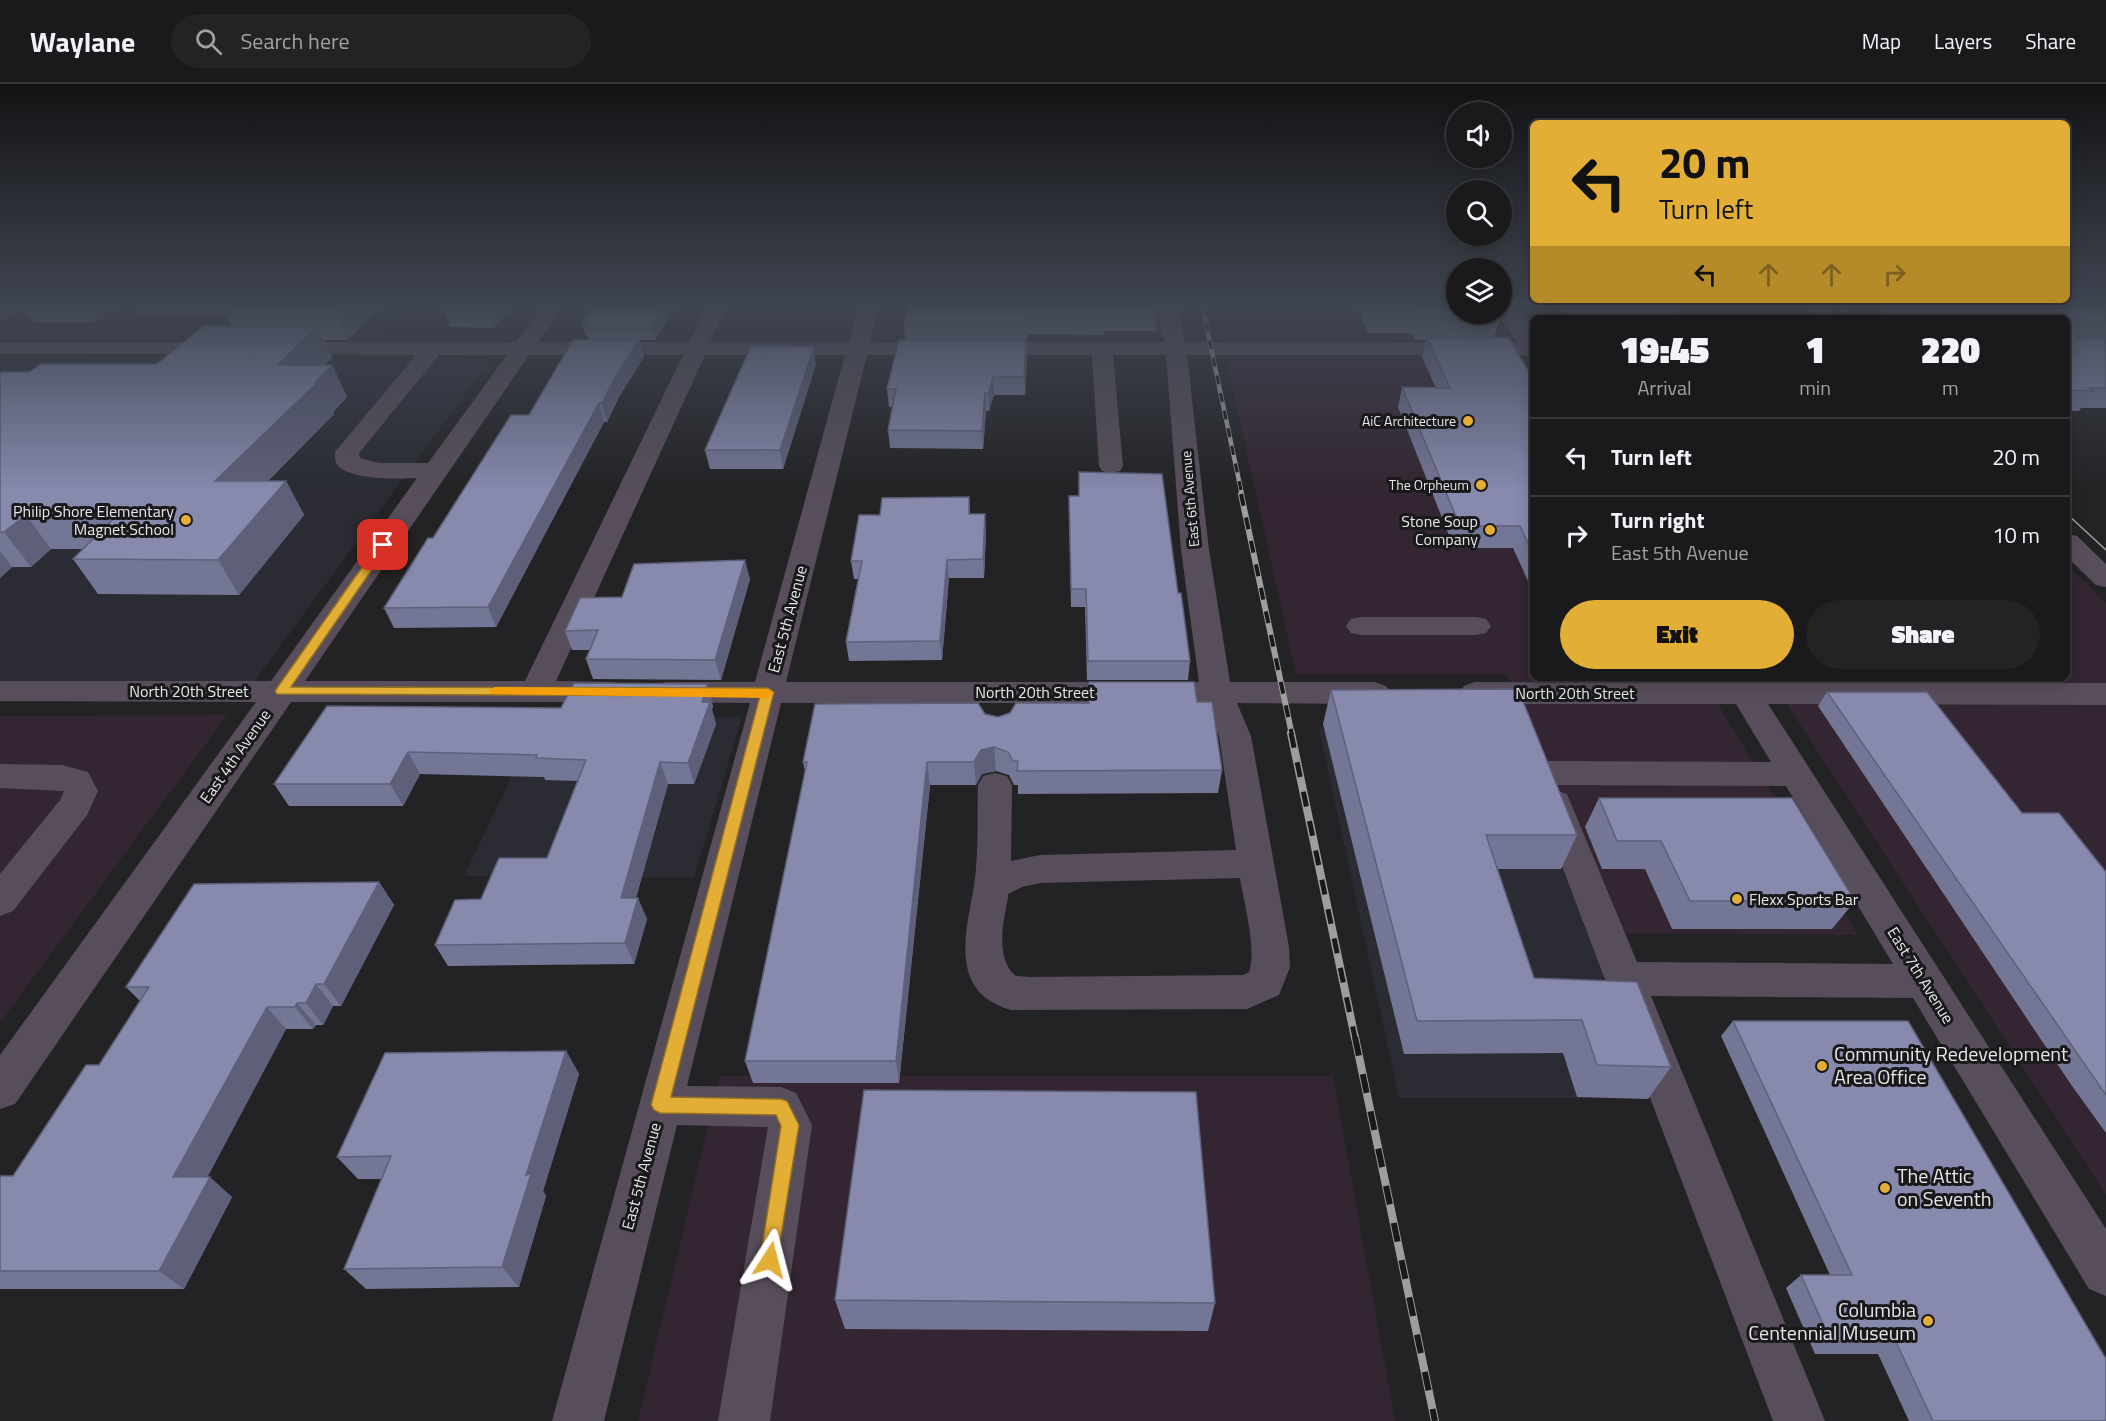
<!DOCTYPE html>
<html lang="en">
<head>
<meta charset="utf-8">
<style>
	body { margin:0; font-family:"Titillium Web",sans-serif; background:#232325; color:#f1f3f6; height:100vh; display:flex; flex-direction:column; font-size:22px; white-space:nowrap }
	* { box-sizing:border-box; margin:0 }
	p { font-size:20px; color:#9fa1a3 }
	.icon { flex:none; width:33px; height:33px; fill:none; stroke:currentColor; stroke-width:2; stroke-linecap:round; stroke-linejoin:round }
	.map { position:relative; flex:1; overflow:hidden }
	.sheet { position:absolute; left:1530px; top:231px; width:540px; height:366px; display:flex; flex-direction:column; background:#1a1a1c; border-radius:9px; box-shadow:0 3px 15px #0003,0 0 0 2px #38383b }
	.sheet>* { flex:none }
	.top-card { position:absolute; left:1530px; top:36px; width:540px; height:183px; border-radius:9px; box-shadow:0 3px 15px #0003,0 0 0 2px #38383b; background:#e3ae35; color:#111; overflow:hidden }
	.controls { position:absolute; left:1446px; top:18px; display:grid; gap:12px }
	.controls a { display:grid; place-items:center; width:66px; height:66px; border-radius:50%; background:#1a1a1c; box-shadow:0 3px 15px #0003,0 0 0 2px #38383b; font-size:30px }
	.pin { position:absolute; display:grid; place-items:center; width:51px; height:51px; color:#fff; margin:-26px; border-radius:12px; box-shadow:0 3px 9px #0006 }
	.me { position:absolute; width:66px; margin:-33px; rotate:9deg; stroke-linejoin:round; filter:drop-shadow(0 0 4px #0008) }
	.turn { display:flex; align-items:center; gap:21px; height:126px; padding:0 30px; font-size:27px }
	.turn .icon { width:78px; height:78px; stroke-width:2.5 }
	.turn b { display:block; font-size:42px; line-height:51px }
	.lanes { display:flex; align-items:center; height:57px; padding:0 30px; background:#0003; justify-content:center; gap:30px; direction:ltr }
	.lanes .off { opacity:.35 }
	.eta { display:flex; justify-content:space-evenly; align-items:center; height:102px; text-align:center }
	.eta b { font-size:36px; font-weight:800; line-height:42px }
	.button { display:flex; gap:12px; margin-top:auto; padding:12px 30px }
	.button a { flex:1; height:69px; border-radius:36px; background:#e3ae35; color:#111; font-size:24px; font-weight:800; line-height:69px; text-align:center }
	.button a+a { background:#232325; color:#f1f3f6 }
	ul { padding:0; list-style:none }
	li { display:flex; align-items:center; gap:18px; height:78px; padding:0 30px; border-top:2px solid #38383b }
	li div { flex:1 }
	li b { display:block; font-size:22px }
	li em { font-style:normal }
	header { display:flex; align-items:center; gap:36px; box-sizing:border-box; height:84px; padding:0 30px; background:#1a1a1c; border-bottom:2px solid #38383b }
	header strong { font-size:28px }
	nav { display:flex; gap:33px; margin-inline-start:auto; font-size:21px }
	.search { width:420px; height:54px; background:#232325; display:flex; align-items:center; gap:15px; box-sizing:border-box; padding:0 21px; border-radius:33px; color:#9fa1a3; font-size:22px }
	.map>svg:first-child { display:block }
	.commercial { fill:#332532 }
	.built { fill:#2a2b33 }
	.lines { fill:none; stroke-linecap:round; stroke-linejoin:round }
	.minor { fill:#584e5b; fill-rule:evenodd }
	.tram { stroke:#9e9ea0; stroke-width:1.5 }
	.rail-far3-casing { stroke:#9e9ea0; stroke-width:4.5 }
	.rail-far2-casing { stroke:#9e9ea0; stroke-width:6 }
	.rail-far1-casing { stroke:#9e9ea0; stroke-width:8 }
	.rail-casing { stroke:#9e9ea0; stroke-width:8 }
	.rail-far3 { stroke:#19191c; stroke-width:3; stroke-dasharray:9; stroke-linecap:butt }
	.rail-far2 { stroke:#19191c; stroke-width:4; stroke-dasharray:12; stroke-linecap:butt }
	.rail-far1 { stroke:#19191c; stroke-width:5; stroke-dasharray:15; stroke-linecap:butt }
	.rail { stroke:#19191c; stroke-width:6; stroke-dasharray:19; stroke-linecap:butt }
	.wall { fill:#747695 }
	.shaded-wall { fill:#5e6079 }
	.building { fill:#8789ad; stroke:#5e6079; stroke-width:1.5 }
	.route { fill:#e3ae35; stroke:#947122; stroke-width:1.5 }
	.slow { fill:#f59e0b }
	.poi-dot { fill:#e3ae35; stroke:#19191c; stroke-width:2 }
	.labels { text-anchor:middle; stroke-width:6; stroke-linejoin:round; paint-order:stroke }
	.far-poi-label { font-size:14px; fill:#e6e6e8; stroke:#19191c; text-anchor:end }
	.far-street-label { font-size:14px; fill:#e6e6e8; stroke:#19191c }
	.poi-label { font-size:16px; fill:#e6e6e8; stroke:#19191c; text-anchor:end }
	.street-label { font-size:16px; fill:#e6e6e8; stroke:#19191c }
	.near-poi-label { font-size:20px; fill:#e6e6e8; stroke:#19191c; text-anchor:start }
</style>
</head>
<body>
<header>
<strong>Waylane</strong>
<div class="search"><svg class="icon" aria-label="search" viewBox="0 0 24 24"><circle cx="10" cy="10" r="6"/><path d="M15 15l6 6"/></svg>Search here</div>
<nav><a>Map</a><a>Layers</a><a>Share</a></nav>
</header>
<div class="map">
<svg width="2106" height="1337" viewBox="0 0 2106 1337">
	<rect width="100%" height="100%" fill="#232325"/>
	<g class="commercial">
		<path d="M0 221H220L176 257 0 256Z"/>
		<path d="M888 221H1195L1202 254 880 252Z"/>
		<path d="M1214 221H1456V230H1486L1533 309V594H1702L1858 851 1615 849 1507 590H1296Z"/>
		<path d="M1528 221H1799L1813 234H1536Z"/>
		<path d="M2067 481 2106 519V1111L1770 594H2067Z"/>
		<path d="M227 631 0 939V632Z"/>
		<path d="M720 992H1333L1395 1337H638Z"/>
	</g>
	<g class="built">
		<path d="M260 221H410L374 259H216Z"/>
		<path d="M0 272 491 275 251 602 0 598Z"/>
		<path d="M541 631 742 633 694 794 464 792Z"/>
		<path d="M1520 641 1680 1014H1399L1319 645Z"/>
	</g>
	<g class="lines">
		<g class="minor">
			<path d="M6 221H33L30 225 0 236V223Z"/>
			<path d="M142 221H238L245 226 242 230 235 232 146 233 139 231 136 227Z"/>
			<path d="M543 221H563L538 258H689L707 221H727L710 258H849L859 221H879L870 258H1164L1157 221H1177L1185 258 1517 259 1499 230H1502V221H1514L1533 250V273L1525 271H1187L1209 466 1230 598H1375L1386 602 1391 609 1386 616 1375 620 1237 619 1251 652 1289 863 1290 883 1279 911 1247 925 1011 926C948 908 966 849 974 802 979 769 977 734 978 701L983 692 995 689 1007 692 1012 701 1011 777 1040 771 1236 766 1219 652 1205 619H781L687 1002 781 1003 796 1009 812 1041 770 1337H718L768 1043 677 1041 604 1337H552L750 619 665 618 654 615 649 608 654 601 665 598H755L845 271H705L556 597 613 598 624 601 629 608 624 615 613 618H291L15 1020 0 1025V971L256 618 0 617V597H271L417 394C398 395 352 396 338 382 335 378 335 373 335 368L416 271 284 270 276 269 273 264 276 259 284 258H516ZM439 271H507L428 379H379L360 374 359 369ZM529 271H683L525 597H305ZM867 271H1092L1099 382 1102 387 1111 389 1120 387 1123 382 1113 271H1166L1181 466 1199 598H786ZM1240 794C1244 820 1257 864 1249 888L1243 891 1030 893 1016 892C995 875 1003 838 1008 814V810L1022 803 1040 799Z"/>
			<path d="M1806 221H1827L1840 234H1818Z"/>
			<path d="M0 258H220L228 259 231 264 228 269 220 270H0Z"/>
			<path d="M2067 450 2077 452 2106 480V503L2096 501 2067 473Z"/>
			<path d="M1361 533H1476L1486 535 1491 542 1486 549 1476 551H1361L1351 549 1346 542 1351 535Z"/>
			<path d="M1721 594H1752L1755 599H2106V621L1768 620 2106 1145V1212L2089 1205 1913 914 1651 912 1825 1337H1773L1538 719 1543 710 1555 706 1567 710 1637 878 1893 880 1786 702 1543 701 1531 698 1526 689 1531 680 1543 677 1771 678 1736 620H1475L1464 616 1459 609 1464 602 1475 598 1723 599Z"/>
			<path d="M0 680 62 681 88 688 98 707 87 731 13 827 0 832V790L60 716 64 707 0 704Z"/>
		</g>
		<g class="tram">
			<path d="M1840 221 1854 234"/>
			<path d="M2067 430 2106 466"/>
		</g>
		<g class="rail-far3-casing">
			<path id="rail-far3" d="M1202 221 1242 411"/>
		</g>
		<g class="rail-far2-casing">
			<path id="rail-far2" d="M1241 410 1292 651"/>
		</g>
		<g class="rail-far1-casing">
			<path id="rail-far1" d="M1291 649 1355 954"/>
		</g>
		<g class="rail-casing">
			<path id="rail" d="M1355 953 1435 1337"/>
		</g>
		<use href="#rail-far3" class="rail-far3"/>
		<use href="#rail-far2" class="rail-far2"/>
		<use href="#rail-far1" class="rail-far1"/>
		<use href="#rail" class="rail"/>
	</g>
	<g class="wall">
		<path d="M22 221H118L95 238H33Z"/>
		<path d="M237 221H381L348 256H324L332 273 324 281H332L347 313 333 328 334 330 268 397H286L304 431 239 511 98 510 73 475 83 465H51L31 483H12L0 494V288H29L157 280 231 242 225 231Z"/>
		<path d="M451 221H513L495 244 451 243 445 228Z"/>
		<path d="M594 221H677L655 256H588L587 252H586L582 240Z"/>
		<path d="M909 221 1157 232 1156 247H1104V251L1028 250 1027 256H905L904 240Z"/>
		<path d="M1357 221H1456L1500 235 1494 254 1533 295V508L1513 464H1454L1398 323 1402 303 1436 304 1422 273 1426 256H1415L1411 249H1368Z"/>
		<path d="M1562 221H1671L1683 234H1571Z"/>
		<path d="M1882 221H2106V324H2081L2079 327H2067V234H1888L1879 226Z"/>
		<path d="M639 256 644 273 620 311 607 338H604L496 543 394 544 384 524 529 331Z"/>
		<path d="M1026 256 1027 273 1025 311H994L989 327H986L983 365 890 364 888 346 892 323H889L887 305Z"/>
		<path d="M816 280 783 385H710L705 366Z"/>
		<path d="M1069 412 1178 509 1190 577 1188 596H1087L1085 523H1071Z"/>
		<path d="M969 413 970 430 986 448 984 494H949L942 576 849 577 846 558 858 495H854L851 477 880 431Z"/>
		<path d="M750 495 721 596 593 595 586 575 590 566H572L565 547 622 513Z"/>
		<path d="M1533 531V543L1530 538Z"/>
		<path d="M1798 594H1899L1897 597H1800Z"/>
		<path d="M1089 598 1197 618 1222 686 1218 709 1018 710V701H1014L1009 691 996 687 982 690 976 701H930L899 999H753L745 977 805 687 803 678 985 630 998 633 1088 619Z"/>
		<path d="M1331 606 1577 751 1561 785H1497L1534 894 1671 983 1648 1015 1577 1013 1563 969 1404 970 1323 640Z"/>
		<path d="M1827 608 2022 729 2106 788V1049L2072 1002 1818 622Z"/>
		<path d="M713 621 712 626 716 640 694 700H668L636 814 647 835 634 880 448 882 435 861 547 774 578 697 545 696 544 693 420 690 403 722H289L274 700 561 624Z"/>
		<path d="M1599 714 1855 817 1832 845H1672L1645 785H1602L1585 743Z"/>
		<path d="M379 798 394 821 341 922H333L323 941H316L313 945H286L207 1093 232 1113 184 1205H0V1092H13L99 981 140 917 126 903Z"/>
		<path d="M1733 937 2106 1337H1909L1878 1270H1815L1786 1204 1801 1191H1830L1721 952Z"/>
		<path d="M566 967 579 990 543 1107 546 1112 519 1203 366 1205 344 1185 382 1095H358L337 1073Z"/>
		<path d="M835 1216 1215 1219 1208 1247 845 1245Z"/>
	</g>
	<g class="shaded-wall">
		<path d="M85 221H118L95 238Z"/>
		<path d="M347 221H381L348 256 337 231Z"/>
		<path d="M496 221H513L495 244 490 228Z"/>
		<path d="M666 221H677L655 256 652 244Z"/>
		<path d="M317 242 332 273 294 313 278 281Z"/>
		<path d="M639 256 644 273 620 311 607 338 602 319 615 293Z"/>
		<path d="M1026 256 1027 273 1025 311 1024 293Z"/>
		<path d="M814 263 816 280 783 385 780 366Z"/>
		<path d="M332 281 347 313 333 328 334 330 234 431 215 397Z"/>
		<path d="M993 293 994 311 989 327V309Z"/>
		<path d="M985 309 986 327 983 365 982 347Z"/>
		<path d="M599 319 604 338 496 543 488 523Z"/>
		<path d="M286 397 304 431 239 511 218 476Z"/>
		<path d="M985 430 986 448 984 494 983 475Z"/>
		<path d="M26 431 51 465 31 483 4 448Z"/>
		<path d="M0 467 12 483 0 494Z"/>
		<path d="M745 476 750 495 721 596 715 576Z"/>
		<path d="M947 476 949 494 942 576 940 557Z"/>
		<path d="M707 600 713 621 712 626 716 640 694 700 688 679 702 618Z"/>
		<path d="M994 663 996 687 982 690 976 701 974 678 981 666Z"/>
		<path d="M408 668 420 690 403 722 390 700Z"/>
		<path d="M660 678 668 700 630 835 621 814Z"/>
		<path d="M927 678 930 701 899 999 896 977Z"/>
		<path d="M379 798 394 821 341 922 324 900Z"/>
		<path d="M638 814 647 835 634 880 625 859Z"/>
		<path d="M316 900 333 922 323 941 306 919Z"/>
		<path d="M297 919 316 941 313 945 295 923Z"/>
		<path d="M267 923 286 945 197 1113 173 1093Z"/>
		<path d="M566 967 579 990 543 1107 546 1112 519 1203 502 1183 526 1091Z"/>
		<path d="M210 1093 232 1113 184 1205 159 1187Z"/>
	</g>
	<g class="building">
		<path d="M237 221H347L337 231H225Z"/>
		<path d="M451 221H496L490 228H445Z"/>
		<path d="M594 221H666L652 244H585L587 240H582Z"/>
		<path d="M909 221H1155L1157 232H1105V235L1028 234 1027 240H904Z"/>
		<path d="M1370 221H1456V230H1497L1500 235H1420L1416 227H1373Z"/>
		<path d="M1587 221H1671L1683 234H1597Z"/>
		<path d="M1905 221H2106V238H2080L2077 240 2078 254H2106V304H2089L2093 307 2067 306V234H1921Z"/>
		<path d="M203 242H317L278 281H332L316 298H318L215 397H286L218 476 73 475 118 430 26 431 4 448H0V288H29L41 280H157Z"/>
		<path d="M1427 254H1509L1533 295V470L1520 442H1460L1402 303 1450 304Z"/>
		<path d="M573 256H639L615 293 602 319H599L488 523 384 524 428 454H433L511 331H529Z"/>
		<path d="M899 256H1026L1024 293H993L989 309H985L982 347 888 346 896 305H887Z"/>
		<path d="M751 262 814 263 780 366H705Z"/>
		<path d="M1079 388 1162 390 1178 509H1181L1190 577H1088L1086 505H1071L1069 412H1079Z"/>
		<path d="M969 413V430H985L983 475 947 476 940 557 846 558 862 477H851L859 431H880L882 414Z"/>
		<path d="M745 476 715 576 586 575 598 546 565 547 580 514 622 513 634 480Z"/>
		<path d="M1089 598H1194L1197 618H1212L1222 686 1017 687 1018 677H1013L1008 668 994 663 981 666 974 678H927L896 977H745L807 678H803L815 620 978 619 985 630 998 633 1010 629 1016 619H1089Z"/>
		<path d="M574 599 707 600 702 618H710L688 679 660 678 621 814H638L625 859 435 861 455 816 481 815 499 774H547L586 676 536 674 537 671 408 668 390 700H274L327 622 561 624Z"/>
		<path d="M1518 605 1577 751H1486L1534 894 1637 898 1671 983 1597 981 1582 936 1417 937 1331 606Z"/>
		<path d="M1827 608H1927L2022 729H2059L2106 788V1011Z"/>
		<path d="M1599 714H1792L1855 817H1690L1661 757H1617Z"/>
		<path d="M379 798 324 900H316L306 919H297L295 923H267L173 1093H210L159 1187H0V1092H13L86 981H99L149 903H126L194 800Z"/>
		<path d="M1733 937H1908L2106 1275V1337H1933L1896 1258H1831L1801 1191H1852Z"/>
		<path d="M566 967 526 1091 531 1090 502 1183 344 1185 391 1072 337 1073 385 969Z"/>
		<path d="M864 1006 1196 1008 1215 1219 835 1216Z"/>
	</g>
	<linearGradient id="sky" x2="0" y2="1"><stop stop-color="#131314"/><stop offset="0.54" stop-color="#3f4551"/><stop offset="1" stop-color="#3f4551" stop-opacity="0"/></linearGradient>
	<rect width="2106" height="408" fill="url(#sky)"/>
	<path class="route" d="M383 458 389 461 291 603 768 604 774 608 671 1013 781 1015 787 1017 799 1041 776 1183 770 1186 763 1183 760 1176 781 1042 776 1031 660 1029 654 1026 651 1021 760 612 277 610 275 607 277 604 379 459Z"/>
	<path class="slow" d="M495 603 767 605 774 609 767 614 491 610 489 607Z"/>
	<g class="poi-dot">
		<circle cx="1468" cy="337" r="6"/>
		<circle cx="1481" cy="401" r="6"/>
		<circle cx="186" cy="436" r="6"/>
		<circle cx="1490" cy="446" r="6"/>
		<circle cx="1737" cy="815" r="6"/>
		<circle cx="1822" cy="982" r="6"/>
		<circle cx="1885" cy="1104" r="6"/>
		<circle cx="1928" cy="1237" r="6"/>
	</g>
	<g class="labels">
		<g class="far-poi-label">
			<text x="1456" y="342">AiC Architecture</text>
			<text x="1469" y="406">The Orpheum</text>
		</g>
		<g class="far-street-label">
			<text transform="translate(1190 415) rotate(-95)" y="5">East 6th Avenue</text>
		</g>
		<g class="poi-label">
			<text x="174" y="433">Philip Shore Elementary<tspan x="174" dy="18">Magnet School</tspan></text>
			<text x="1478" y="443">Stone Soup<tspan x="1478" dy="18">Company</tspan></text>
			<text x="1749" y="821" text-anchor="start">Flexx Sports Bar</text>
		</g>
		<g class="street-label">
			<text transform="translate(787 535) rotate(-75)" y="6">East 5th Avenue</text>
			<text x="189" y="613">North 20th Street</text>
			<text x="1035" y="614">North 20th Street</text>
			<text x="1575" y="615">North 20th Street</text>
			<text transform="translate(235 672) rotate(-55)" y="6">East 4th Avenue</text>
			<text transform="translate(1921 891) rotate(58)" y="6">East 7th Avenue</text>
			<text transform="translate(641 1092) rotate(-75)" y="6">East 5th Avenue</text>
		</g>
		<g class="near-poi-label">
			<text x="1834" y="977">Community Redevelopment<tspan x="1834" dy="23">Area Office</tspan></text>
			<text x="1897" y="1099">The Attic<tspan x="1897" dy="23">on Seventh</tspan></text>
			<text x="1916" y="1233" text-anchor="end">Columbia<tspan x="1916" dy="23">Centennial Museum</tspan></text>
		</g>
	</g>
</svg>
<div class="controls">
<a><svg class="icon" aria-label="sound" viewBox="0 0 24 24"><path d="M4 9h4l5-4v14l-5-4H4zM17 9q2 3 0 6"/></svg></a>
<a><svg class="icon" aria-label="search" viewBox="0 0 24 24"><circle cx="10" cy="10" r="6"/><path d="M15 15l6 6"/></svg></a>
<a><svg class="icon" aria-label="layers" viewBox="0 0 24 24"><path d="M12 4l9 5-9 5-9-5zM3 14l9 5 9-5"/></svg></a>
</div>
<div class="pin" style="left:383px;top:461px;background:#d93025"><svg class="icon" aria-label="arrive" viewBox="0 0 24 24"><path d="M6 21V4h12l-3 4 3 4H6"/></svg></div>
<svg class="me" style="left:770px;top:1176px" viewBox="-20 -20 40 40"><path d="M0-17L14 15 0 8-14 15z" fill="#e3ae35" stroke="#fff" stroke-width="4"/></svg>
<div class="top-card">
<div class="turn"><svg class="icon" aria-label="left" viewBox="0 0 24 24"><path d="M17 20v-9H6M10 6l-5 5 5 5"/></svg><div><b>20 m</b>Turn left</div></div>
<div class="lanes"><svg class="icon" aria-label="left" viewBox="0 0 24 24"><path d="M17 20v-9H6M10 6l-5 5 5 5"/></svg><svg class="icon off" aria-label="ahead" viewBox="0 0 24 24"><path d="M12 20V5M6 11l6-6 6 6"/></svg><svg class="icon off" aria-label="ahead" viewBox="0 0 24 24"><path d="M12 20V5M6 11l6-6 6 6"/></svg><svg class="icon off" aria-label="right" viewBox="0 0 24 24"><path d="M7 20v-9h11M14 6l5 5-5 5"/></svg></div>
</div>
<section class="sheet">
<div class="eta">
<div><b>19:45</b><p>Arrival</p></div>
<div><b>1</b><p>min</p></div>
<div><b>220</b><p>m</p></div>
</div>
<ul>
<li><svg class="icon" aria-label="left" viewBox="0 0 24 24"><path d="M17 20v-9H6M10 6l-5 5 5 5"/></svg><div><b>Turn left</b></div><em>20 m</em></li>
<li><svg class="icon" aria-label="right" viewBox="0 0 24 24"><path d="M7 20v-9h11M14 6l5 5-5 5"/></svg><div><b>Turn right</b><p>East 5th Avenue</p></div><em>10 m</em></li>
</ul>
<div class="button"><a>Exit</a><a>Share</a></div>
</section>
</div>
</body>
</html>
